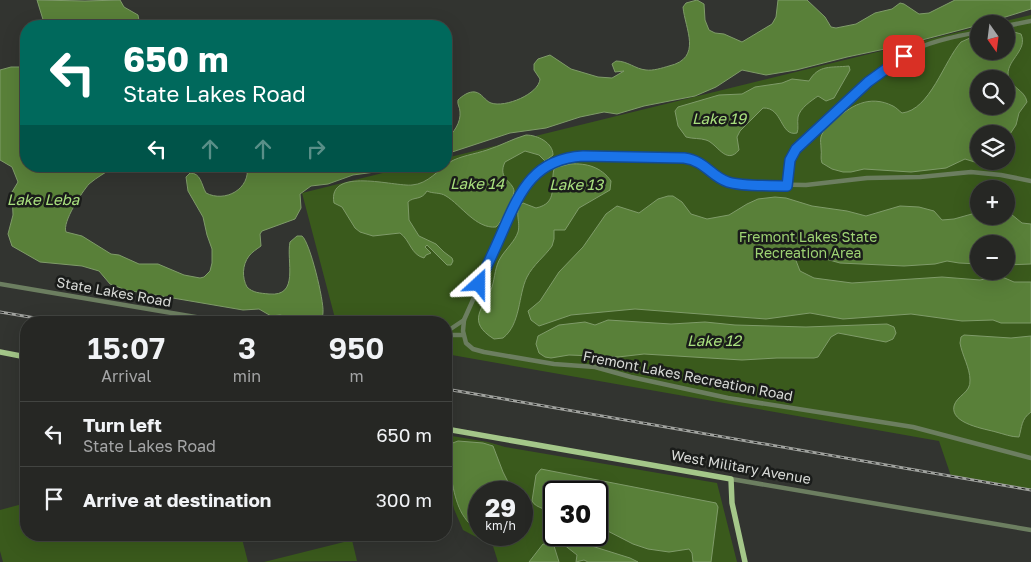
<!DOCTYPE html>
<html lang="en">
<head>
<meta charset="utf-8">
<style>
	body { margin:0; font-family:"Golos Text",sans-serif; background:#2e2f2c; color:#f1f3f6; height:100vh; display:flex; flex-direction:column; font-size:19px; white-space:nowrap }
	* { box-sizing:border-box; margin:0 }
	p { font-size:16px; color:#a4a5a6 }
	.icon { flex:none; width:28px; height:28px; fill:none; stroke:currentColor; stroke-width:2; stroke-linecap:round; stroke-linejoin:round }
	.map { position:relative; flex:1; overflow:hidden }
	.sheet { position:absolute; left:20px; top:316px; width:432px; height:225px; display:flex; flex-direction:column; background:#262724; border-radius:20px; box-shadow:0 5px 20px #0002,0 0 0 1px #424441 }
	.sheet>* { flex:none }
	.guide { position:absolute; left:20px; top:20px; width:432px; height:152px; border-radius:20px; box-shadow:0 5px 20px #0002,0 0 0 1px #424441; background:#00695c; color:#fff; overflow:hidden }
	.needle { width:32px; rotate:166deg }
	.buttons { position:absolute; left:970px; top:15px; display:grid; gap:10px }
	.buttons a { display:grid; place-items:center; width:45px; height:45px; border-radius:50%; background:#262724; box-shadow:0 5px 20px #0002,0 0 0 1px #424441; font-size:25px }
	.speed { position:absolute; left:468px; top:481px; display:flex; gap:10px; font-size:25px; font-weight:700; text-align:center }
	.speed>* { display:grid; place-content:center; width:65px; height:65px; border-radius:50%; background:#262724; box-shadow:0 5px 20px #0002,0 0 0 1px #424441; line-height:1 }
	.speed small { font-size:12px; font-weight:400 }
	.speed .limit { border:2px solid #111; border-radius:8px; background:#fff; color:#111 }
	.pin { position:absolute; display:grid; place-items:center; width:42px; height:42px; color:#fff; margin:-21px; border-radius:10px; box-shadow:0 2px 8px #0006 }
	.me { position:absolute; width:55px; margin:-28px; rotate:24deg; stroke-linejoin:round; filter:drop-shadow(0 0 4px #0008) }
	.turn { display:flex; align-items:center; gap:18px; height:105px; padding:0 20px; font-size:22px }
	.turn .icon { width:65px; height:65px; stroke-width:2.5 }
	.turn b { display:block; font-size:35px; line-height:42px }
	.lanes { display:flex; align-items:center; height:48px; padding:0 20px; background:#0003; justify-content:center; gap:25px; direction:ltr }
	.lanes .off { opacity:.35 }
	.eta { display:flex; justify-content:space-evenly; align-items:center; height:85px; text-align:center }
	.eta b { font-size:30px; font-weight:600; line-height:35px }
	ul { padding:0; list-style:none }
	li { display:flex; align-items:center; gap:15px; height:65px; padding:0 20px; border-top:1px solid #424441 }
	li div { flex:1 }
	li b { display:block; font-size:19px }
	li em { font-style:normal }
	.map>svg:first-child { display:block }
	.green { fill:#3a5a1c; fill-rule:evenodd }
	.water { fill:#598039; stroke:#7f9b69; fill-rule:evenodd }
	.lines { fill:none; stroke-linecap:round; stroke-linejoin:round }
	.minor { stroke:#6c7e60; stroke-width:4.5 }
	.major { stroke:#a4c789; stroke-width:5.5 }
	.rail-casing { stroke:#a0a29e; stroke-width:3 }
	.rail { stroke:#1a1c1a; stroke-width:1; stroke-dasharray:4; stroke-linecap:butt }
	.route-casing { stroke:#114b97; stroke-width:12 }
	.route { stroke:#1a73e8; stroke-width:9 }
	.labels { text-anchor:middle; stroke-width:5; stroke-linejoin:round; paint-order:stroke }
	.park-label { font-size:14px; fill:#9ed373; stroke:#1a1c1a }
	.street-label { font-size:14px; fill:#d9dbd8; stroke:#1a1c1a }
	.water-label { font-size:15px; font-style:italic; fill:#a9e07e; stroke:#1a1c1a }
</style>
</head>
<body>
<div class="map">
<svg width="1031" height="562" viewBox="0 0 1031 562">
	<rect width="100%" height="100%" fill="#323430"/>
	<g class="green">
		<path d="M1031 15V490L951 476 939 441 446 354V322H336L302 193 411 166H446V158L979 27V51H1006V24H993ZM979 79H1006V106H979ZM979 134H1006V161H979ZM979 189H1006V216H979ZM979 244H1006V271H979Z"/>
		<path d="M446 435 488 442 505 447 717 483 737 562H498L493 546 463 530 454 509 446 474ZM479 492H521V535H479ZM554 492H596V535H554Z"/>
		<path d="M26 503V535H241L248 562H3L0 551V510Z"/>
		<path d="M352 540 357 561 264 562Z"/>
	</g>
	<g class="water">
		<path d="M37 0 85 1 120 0 124 7 138 15 140 26H45Z"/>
		<path d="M697 0 704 4 705 20 709 30 715 33 724 34 742 42 772 24 776 17 778 0H807L825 17 831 27 836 28 856 24 875 13 892 9 900 3 904 4 919 14 929 13 955 0H1031V9L983 24 899 46 847 57 796 70 766 75 742 70 716 87 695 96 644 106 617 114 604 112 580 117 546 128 510 133 446 154V139C454 133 461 122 460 112 460 107 457 105 458 100 462 96 469 91 475 92 482 93 485 101 491 103 505 108 539 94 540 79L534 70V64L538 59 550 55 571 69 598 77 612 78 624 71 615 72 612 64 616 61C628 61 635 69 646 70 653 71 662 68 669 66 703 58 685 29 683 7L686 3Z"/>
		<path d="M1014 32 1021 34C1028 50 1008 59 1008 74 1009 88 1025 89 1027 102L1019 113 1016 125 1006 140V134H979V161H989L978 163 965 159 946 168 911 172 864 169 851 172H843L832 169 822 163C820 158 822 154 821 148 821 144 820 141 821 137 823 130 828 126 833 122 850 106 869 94 893 106 897 108 899 111 902 113 930 110 944 61 961 42L970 38 979 37V51H1006V33ZM979 79H1006V106H979Z"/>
		<path d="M849 66 850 70 834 98 826 101 818 96C811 101 800 108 798 117 797 123 799 128 797 133 780 137 783 107 763 108L740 131 737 137 739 150C726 166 717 143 706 140 700 138 693 139 686 137L678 126 675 111 678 107 719 95 742 94 755 87 782 83 792 79 809 81C819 64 831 68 849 66Z"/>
		<path d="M11 67H26V166H115C107 172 97 177 89 184 82 192 62 222 66 232L82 236 111 254 119 255 139 264H158L184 275 200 278 204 277 210 271 212 263V249L207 235 203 217 188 191 186 177 190 173C201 173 201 184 206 193 225 203 251 189 247 166H310L314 168 323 166H397L375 172 353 175 328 184 311 186 300 194 301 208 295 219 262 231 260 234 261 246C257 249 252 252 249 256 242 265 242 278 247 287 253 293 260 293 269 294 300 297 286 261 290 242L297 236H302C310 242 324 301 323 312 323 316 322 316 320 319L300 320 280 315 271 316 259 309 243 310 126 290 110 284 99 271 82 266 40 262 12 246 8 234 13 215 12 192 18 182 12 167 0 160V70Z"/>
		<path d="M526 135C538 135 553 143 553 155L545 161 539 155 525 151 505 162C497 179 513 181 514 191 514 198 501 223 496 227 476 229 461 205 446 196 440 192 433 194 427 191 421 201 414 196 408 202L409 220 419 236 436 244 444 252 452 258 453 261 451 265H447L427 245 425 247 431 253 426 255 424 258C411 255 410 240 400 233L373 236 360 232 355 228 342 207 334 203C327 166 395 187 412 185 428 184 439 169 450 162 460 156 475 154 487 150 500 146 512 139 526 135Z"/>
		<path d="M570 164C587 163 601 167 611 181L610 190 579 208 565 230H554V239L552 246C545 256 533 265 527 277 518 295 521 324 503 338L494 339C465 321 484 308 492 287 495 277 495 266 501 257 506 249 515 241 518 232 521 221 513 210 523 203L536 208C559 203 550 185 554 169L558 167Z"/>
		<path d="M668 196H673L682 202 691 214 707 219 729 215 747 204 758 199 775 197 786 198 812 206 847 211 866 216 900 206 919 207 934 211 942 220 954 219 979 212V216H1006V210L1022 223 1031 224V264L1006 265V244H979V264L959 263 947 261 935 264 904 266 840 263 801 252 796 254 795 258 800 271 814 278 852 283 942 277 980 280 1000 276 1014 282H1031V323H1001L993 320 962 321 911 314 843 319 810 313 766 319 635 309 571 315 539 326 531 320 528 311 540 301 559 272 583 247 606 214 617 206 639 213 658 199Z"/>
		<path d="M608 320 671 324 705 322 735 325 806 327 887 324 894 327 896 333 893 339 886 342 838 333 831 337 818 357 814 358H777L742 360 644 354 618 357 569 355 551 358 545 357 539 353 536 344 538 336 559 325 585 322 595 325Z"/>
		<path d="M964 335 1011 338 1031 336V412C1021 419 1022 427 1019 437 1011 437 1004 434 996 432 986 429 950 424 954 406 957 395 971 393 970 380 970 368 962 355 960 343L961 337Z"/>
		<path d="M458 441 483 443 493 446 503 472 513 492H479V531C459 519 455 498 451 476 450 468 447 458 447 449L450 444Z"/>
		<path d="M541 469 716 503 718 507 711 562H693L692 553 689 549 669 552 648 549 633 544 596 525V492H554V529C553 525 554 520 553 516 549 508 536 509 532 501L536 475Z"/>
		<path d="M521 510C532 544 513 543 488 535H521Z"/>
		<path d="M556 535H570L579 542 630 558 638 562H588L584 560 576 562 577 555 563 544Z"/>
		<path d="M543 544 554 546 559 562H529Z"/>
	</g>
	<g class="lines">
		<g class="minor">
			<path d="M1006 26 1031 21"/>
			<path d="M1031 181 1001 175 971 172 920 177 867 178 806 185 737 184 723 180 701 163 693 160C674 157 654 157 635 157 591 155 549 150 521 192L464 320 463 331 466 343 473 349 484 352 554 364 595 367 631 377 728 398 913 427 1031 458"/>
			<path d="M787 186C788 176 787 164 792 156 800 142 815 131 827 120 855 94 881 66 916 49 936 40 958 36 979 32"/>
			<path d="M0 284 225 322"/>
			<path d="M446 332 464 320"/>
			<path d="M446 335H463"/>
			<path d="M731 479 1031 530"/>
		</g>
		<g class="major">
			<path d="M0 352 26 357"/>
			<path d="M446 429 731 479 732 503 745 562"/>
		</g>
		<g class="rail-casing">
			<g id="rail">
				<path d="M0 312 59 322"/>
				<path d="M446 389 1031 490"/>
			</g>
		</g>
		<use href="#rail" class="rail"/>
	</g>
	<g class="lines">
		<g class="route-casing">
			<path id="route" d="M479 284C487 265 496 247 504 228 521 189 535 159 583 156L684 158C706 161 710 176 728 182 744 187 770 185 787 186L790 160 796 149 868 82 904 56"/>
		</g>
		<use href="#route" class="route"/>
	</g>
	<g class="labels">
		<g class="park-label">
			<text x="808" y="242">Fremont Lakes State<tspan x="808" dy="16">Recreation Area</tspan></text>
		</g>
		<g class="street-label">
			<text transform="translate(114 292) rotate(10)" y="5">State Lakes Road</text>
			<text transform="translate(688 376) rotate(11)" y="5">Fremont Lakes Recreation Road</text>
			<text transform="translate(741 467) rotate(10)" y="5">West Military Avenue</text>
		</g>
		<g class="water-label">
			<text x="719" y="124">Lake 19</text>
			<text x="477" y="189">Lake 14</text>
			<text x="576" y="190">Lake 13</text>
			<text x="43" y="205">Lake Leba</text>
			<text x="714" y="346">Lake 12</text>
		</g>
	</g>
</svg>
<div class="buttons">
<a><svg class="needle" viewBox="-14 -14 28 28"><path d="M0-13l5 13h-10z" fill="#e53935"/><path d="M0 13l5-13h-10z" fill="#a4a5a6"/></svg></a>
<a><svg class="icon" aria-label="search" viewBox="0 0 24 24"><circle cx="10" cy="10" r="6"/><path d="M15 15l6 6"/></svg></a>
<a><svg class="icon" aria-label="layers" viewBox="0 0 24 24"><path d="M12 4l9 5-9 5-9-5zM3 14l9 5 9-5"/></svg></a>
<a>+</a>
<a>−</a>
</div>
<div class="speed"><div>29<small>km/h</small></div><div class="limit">30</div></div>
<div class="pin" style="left:904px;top:56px;background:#d93025"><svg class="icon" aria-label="arrive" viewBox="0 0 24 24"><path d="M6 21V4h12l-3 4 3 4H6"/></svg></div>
<svg class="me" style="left:479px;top:284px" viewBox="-20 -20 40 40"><path d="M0-17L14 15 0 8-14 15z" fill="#1a73e8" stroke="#fff" stroke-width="4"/></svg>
<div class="guide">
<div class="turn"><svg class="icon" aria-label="left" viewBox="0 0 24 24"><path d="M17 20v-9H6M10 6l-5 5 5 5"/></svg><div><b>650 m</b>State Lakes Road</div></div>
<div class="lanes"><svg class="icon" aria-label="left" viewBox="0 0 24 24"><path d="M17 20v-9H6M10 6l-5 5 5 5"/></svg><svg class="icon off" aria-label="ahead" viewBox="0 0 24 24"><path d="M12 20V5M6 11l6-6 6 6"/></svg><svg class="icon off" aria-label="ahead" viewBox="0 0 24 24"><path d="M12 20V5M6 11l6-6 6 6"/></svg><svg class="icon off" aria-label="right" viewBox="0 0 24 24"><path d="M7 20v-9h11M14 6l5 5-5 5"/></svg></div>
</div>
<section class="sheet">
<div class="eta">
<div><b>15:07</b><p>Arrival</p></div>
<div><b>3</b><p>min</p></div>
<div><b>950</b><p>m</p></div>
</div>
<ul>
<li><svg class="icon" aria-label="left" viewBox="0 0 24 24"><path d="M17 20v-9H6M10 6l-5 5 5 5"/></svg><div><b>Turn left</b><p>State Lakes Road</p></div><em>650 m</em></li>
<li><svg class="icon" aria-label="arrive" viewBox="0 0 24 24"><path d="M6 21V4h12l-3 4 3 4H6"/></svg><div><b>Arrive at destination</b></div><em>300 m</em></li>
</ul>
</section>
</div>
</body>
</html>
